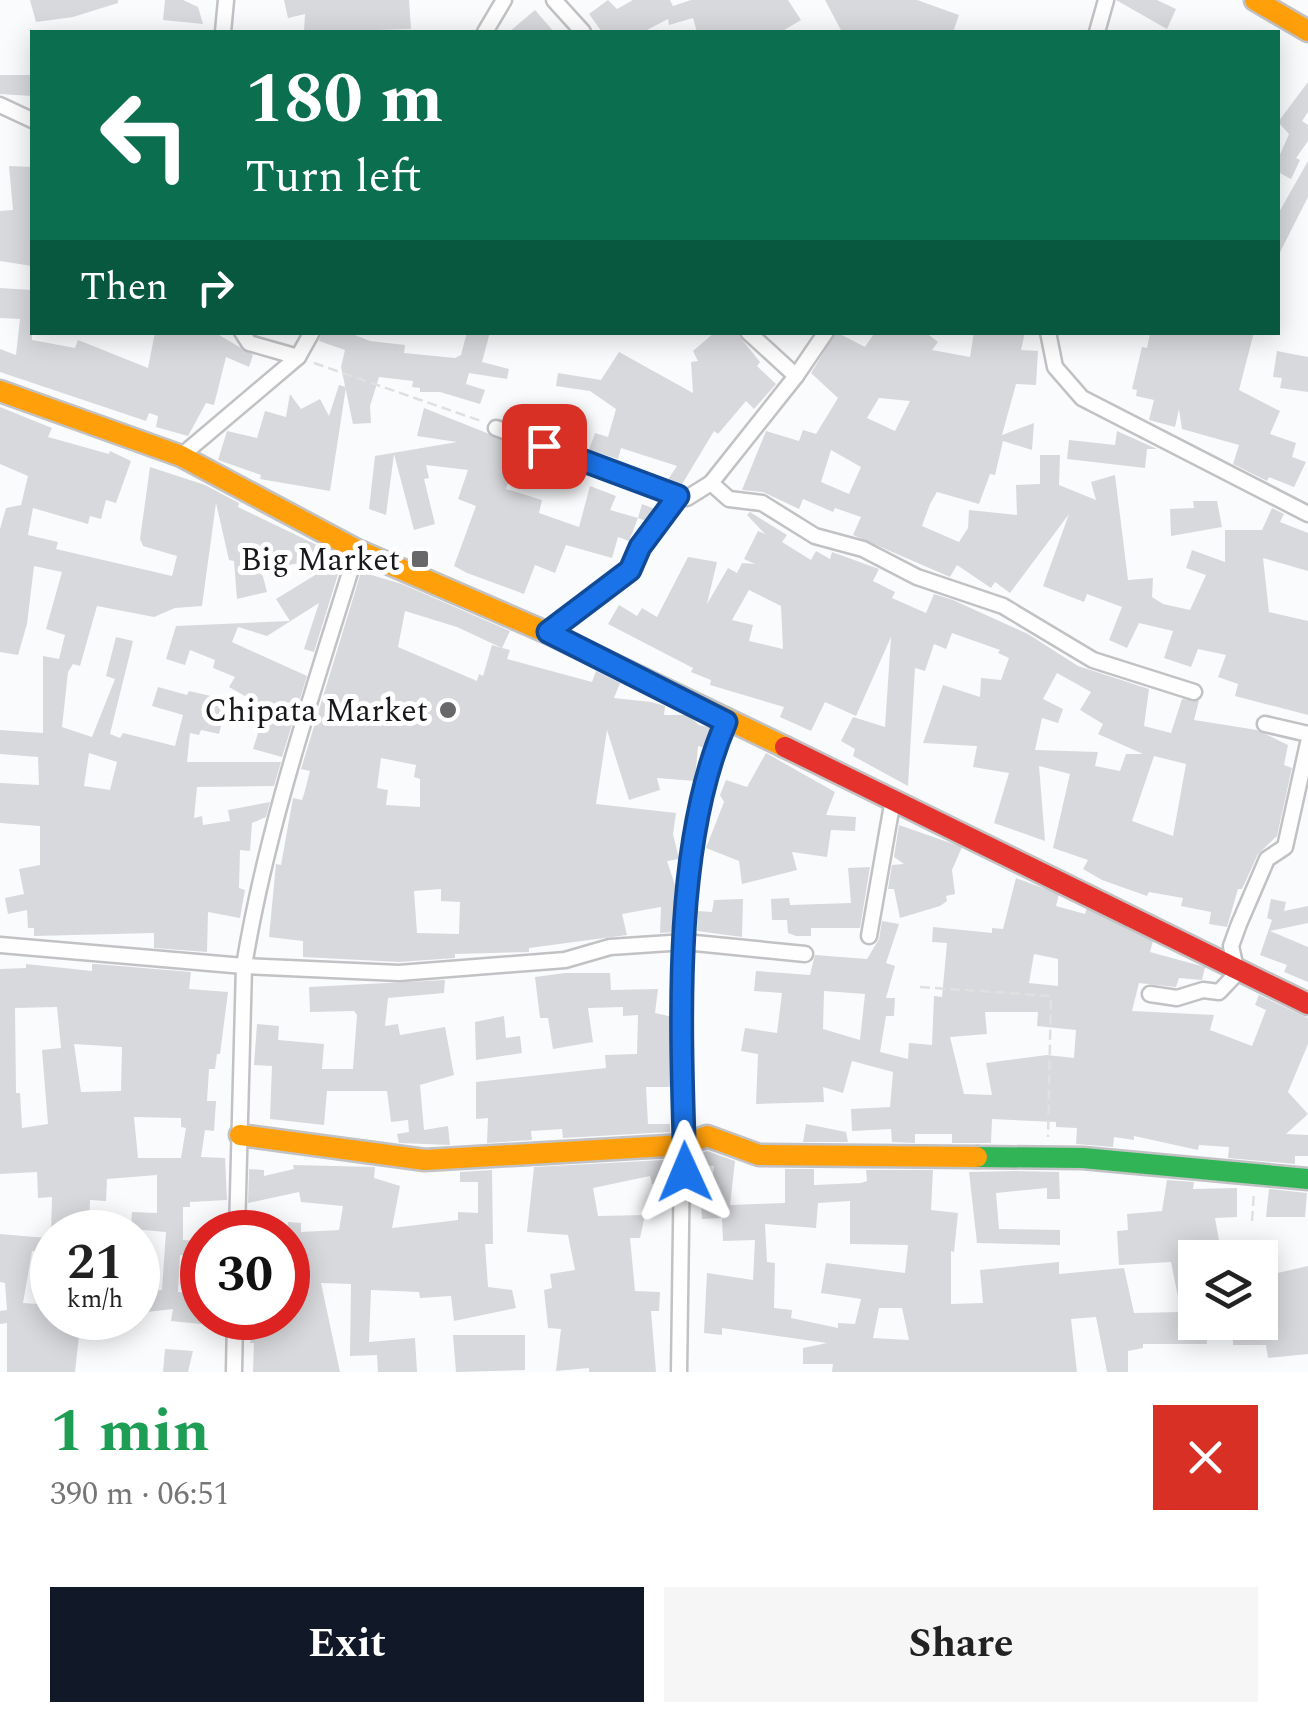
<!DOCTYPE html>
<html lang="en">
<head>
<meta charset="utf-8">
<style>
	body { margin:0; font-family:Spectral,serif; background:#f6f6f6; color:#222; height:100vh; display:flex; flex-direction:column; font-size:38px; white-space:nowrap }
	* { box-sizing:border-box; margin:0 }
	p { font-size:32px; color:#767676 }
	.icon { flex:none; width:55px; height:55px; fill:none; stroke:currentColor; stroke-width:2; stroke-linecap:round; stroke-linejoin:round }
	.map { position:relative; height:1372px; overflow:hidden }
	.side { display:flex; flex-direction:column; background:#fff; flex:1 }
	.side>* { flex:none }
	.guide { position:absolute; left:30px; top:30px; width:1250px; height:305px; border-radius:0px; box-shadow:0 5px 25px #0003; background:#0b6e4f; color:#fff; overflow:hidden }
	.fabs { position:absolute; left:1178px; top:1240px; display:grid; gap:20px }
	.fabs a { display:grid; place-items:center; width:100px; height:100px; border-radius:0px; background:#fff; box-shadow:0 5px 25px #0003; font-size:50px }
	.speed { position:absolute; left:30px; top:1210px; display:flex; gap:20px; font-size:50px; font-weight:700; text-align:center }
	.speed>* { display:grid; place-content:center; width:130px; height:130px; border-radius:50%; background:#fff; box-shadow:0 5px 25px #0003; line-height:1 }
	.speed small { font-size:25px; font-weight:400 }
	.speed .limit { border:15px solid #d22; background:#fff; color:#111 }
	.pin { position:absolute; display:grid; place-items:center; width:85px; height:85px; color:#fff; margin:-42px; border-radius:20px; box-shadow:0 5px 15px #0006 }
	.me { position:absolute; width:110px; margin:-55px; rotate:359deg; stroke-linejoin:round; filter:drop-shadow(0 0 8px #0008) }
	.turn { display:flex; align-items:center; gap:35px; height:210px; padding:0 50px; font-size:45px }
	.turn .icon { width:130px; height:130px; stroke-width:2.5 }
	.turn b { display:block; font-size:70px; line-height:85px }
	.then { display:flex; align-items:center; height:95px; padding:0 50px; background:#0003; gap:20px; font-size:38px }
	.round { display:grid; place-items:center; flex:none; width:105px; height:105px; border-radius:0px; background:#f6f6f6 }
	.headline { display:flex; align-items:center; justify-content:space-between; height:170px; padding:0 50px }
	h1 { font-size:60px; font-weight:700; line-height:75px; color:#1e9e55 }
	.cta { display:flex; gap:20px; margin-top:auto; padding:20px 50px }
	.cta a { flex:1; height:115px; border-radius:0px; background:#111827; color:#fff; font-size:40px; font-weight:700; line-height:115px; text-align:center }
	.cta a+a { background:#f6f6f6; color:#222 }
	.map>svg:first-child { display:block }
	.building { fill:#d8d9dc; fill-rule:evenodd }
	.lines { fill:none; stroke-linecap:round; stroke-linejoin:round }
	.street-casing { stroke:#c2c2c5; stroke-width:19 }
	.fast-casing { stroke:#c2c2c5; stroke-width:25 }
	.slow-casing { stroke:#c2c2c5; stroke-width:25 }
	.jam-casing { stroke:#c2c2c5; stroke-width:25 }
	.path { stroke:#e0e0e0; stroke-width:2.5; stroke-dasharray:10 5; stroke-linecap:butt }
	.street { stroke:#fefeff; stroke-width:14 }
	.fast { stroke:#30b455; stroke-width:20 }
	.slow { stroke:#ff9f0a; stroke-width:20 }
	.jam { stroke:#e5322d; stroke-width:20 }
	.route-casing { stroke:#114b97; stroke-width:25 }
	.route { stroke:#1a73e8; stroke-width:18 }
	.poi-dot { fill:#68686b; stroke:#fff; stroke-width:4 }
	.labels { text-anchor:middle; stroke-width:10; stroke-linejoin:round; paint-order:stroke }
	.poi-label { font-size:32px; fill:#19191d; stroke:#fff; text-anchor:end }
</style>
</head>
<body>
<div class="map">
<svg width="1308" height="1372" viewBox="0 0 1308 1372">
	<rect width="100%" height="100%" fill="#fafbfd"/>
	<g class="building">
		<path d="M30 0H118V3L73 17 36 22Z"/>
		<path d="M165 0H183L198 7 203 24 163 20Z"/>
		<path d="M284 0H409L411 29 304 32 305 14 288 18Z"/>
		<path d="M608 0 617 9 633 0H670L673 6 691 0H788L801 20 781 32H697L693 18 669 25 668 19 643 32H602L589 14Z"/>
		<path d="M825 0H917L959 15 953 32H842Z"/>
		<path d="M1116 0H1157L1176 9 1167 29Z"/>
		<path d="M535 10 554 32H509Z"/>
		<path d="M0 75H32V96L0 94Z"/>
		<path d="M1308 82V112L1302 121 1308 125V141L1296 158 1300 160 1291 179 1278 172V159L1289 134 1278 122Z"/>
		<path d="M1308 161V197L1278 256V214Z"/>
		<path d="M9 166 32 167V266L0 261V211L13 210Z"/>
		<path d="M0 288 32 290V340L75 348 78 340 148 368 155 332H214L253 355 249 367 226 357 214 405 206 403 188 436 156 427 158 416 149 413 146 421 0 372V349L16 355 20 319 0 318Z"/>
		<path d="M322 332H347L370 341 405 345 404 353 455 358 461 355 467 332H490L482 362 509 369 507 379 469 373 466 384 485 390 480 404 440 392H420V388L412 387 413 381 379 377 370 406 371 423 353 424 341 367 345 350 319 341Z"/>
		<path d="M715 332H736L760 362 757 366 776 384 754 409 746 401 718 434 714 431 681 486 667 481 677 466 621 448 618 459 589 450 595 433 608 437 616 409 590 391 556 386 558 373 601 380 619 352 693 393 691 362 698 361 693 351Z"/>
		<path d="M836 332 865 347 875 332H925L938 342 932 350 970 357 974 332H1025L1021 350 1038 351 1036 385 1016 384 1002 435 1034 423 1032 450 1003 441 995 475 990 474 979 504 937 492 930 504 922 526 959 542 968 528 969 510 1017 515 1016 485 1040 484V455H1060L1059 485 1096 500 1091 482 1115 475 1128 580 1153 578 1152 597 1163 604 1190 610 1206 575 1186 568 1192 550 1225 562V530H1262L1272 508 1284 514 1280 522 1308 533V571L1263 558 1269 612 1308 621V715L1235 696 1238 684 1218 677 1226 655 1198 649 1191 667 1164 658 1173 631 1139 623 1127 648 1109 640 1122 607 1087 594 1084 602 1043 586 1069 514 1010 593 995 582 991 588 957 565 950 577 853 535 861 517 835 508 833 512 803 499 799 509 763 492 742 490 766 431 799 441 803 430 816 434 838 398 811 373ZM879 398 910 401 895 431 867 418ZM831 450 861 467 849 494 821 482Z"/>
		<path d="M1158 332H1254L1239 390 1280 411 1270 434 1296 443 1292 457 1306 462 1294 487 1269 477 1267 481 1233 464 1239 445 1182 429 1179 409 1175 427 1149 420 1154 400 1136 396 1137 390 1132 389 1142 347 1147 348 1150 334Z"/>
		<path d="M1277 351 1308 357V392L1280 388 1282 378 1273 377Z"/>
		<path d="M339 385 346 387 330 491 260 479 261 475 218 460 227 431 257 438 265 411 286 417 290 394 301 409 320 399 329 416Z"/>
		<path d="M0 407 52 428 48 437 109 454 110 451 131 461 116 503 106 500 101 519 90 516 88 524 33 508 28 535 58 542 56 549 172 576 177 556 143 546 140 539 150 467 205 485 239 503 238 507 342 557 261 569 267 592 237 599 234 561 229 560 216 503 202 606 175 608 154 617 97 606 80 666 73 664 68 672 62 727 92 737 115 679 106 676 116 637 133 641 110 734 120 738 123 733 175 746 183 715 152 706 158 687 187 695 189 691 228 700 219 734 201 730 199 735 190 733 187 762H281L274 786 197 787 194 818 202 816 203 825 230 821 228 810 270 802 266 817 252 823 250 851 240 850 239 888 245 890 240 918 208 912 207 952 154 948V933L34 936V928H28L27 910 8 914 5 898 24 894 19 869 40 865V826L0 823V783L39 785 38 757 0 754V730L43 733V656L59 659 65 635 46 629 62 572 34 566 27 624 18 655 0 652V529L6 508 21 505 28 476 0 464ZM89 753 117 762 110 790 84 786Z"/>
		<path d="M424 408 582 471 581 475 553 467 551 474 514 463 506 489 542 500 539 513 579 527 590 486 616 496 610 510 638 518 642 504 655 509 646 521 638 518 629 541 618 537 612 558 566 545 555 573 535 565 524 594 467 573 454 566 476 506 458 499 468 470 426 465 429 478 424 479 435 524 414 530 394 454 386 515 369 509 375 456 457 442 417 436Z"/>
		<path d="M1117 431 1157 449H1147L1145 468 1067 459 1069 440 1115 445Z"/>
		<path d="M1193 501H1217L1222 527 1171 536 1170 509 1194 508Z"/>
		<path d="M750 512 787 535 782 542 811 560 816 551 830 559 832 552 879 569 873 581 895 592 892 598 926 613 934 594 953 600 1028 634 1078 666 1149 689 1144 726 1171 733 1182 699 1199 701 1194 720 1257 730 1288 745 1284 765 1292 768 1277 836 1258 854 1242 889H1238L1227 927 1209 924 1211 912 1181 906 1183 898 1149 892 1147 896 1102 880 1083 869 1088 860 1053 848 1070 774 1039 766 1045 841 994 823 1009 773 973 767 977 746 923 743 943 685 980 697 981 678 1001 680 1009 658 998 653 1000 650 952 633 946 649 934 644 925 671 915 668 908 786 853 756 855 749 841 741 853 717 885 727 891 637 856 716 825 702 811 731 780 717 784 707 710 685 711 680 691 672 693 668 608 624 619 605 637 616 642 608 657 617 688 557 717 562 707 604 728 568 737 573 742 563 755 564 744 559 758 531 765 534 747 515ZM749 590 781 606 783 649 749 641 753 625 732 620ZM1057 673 1091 692 1080 710 1103 724 1098 734 1143 754H1126L1120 771 1095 766 1098 752 1035 750 1042 718 1058 723 1063 709 1043 699ZM1154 756 1186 764 1173 836 1132 821Z"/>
		<path d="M343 558 314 652 304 649 319 603 267 636 238 627 232 642 307 676 282 757 253 749 266 708 229 687 235 677 213 668 215 660 190 650 185 665 166 659 176 626 290 621 276 599Z"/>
		<path d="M361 572 402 584 510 631 502 648 510 650 507 659 592 682 596 671 620 683 614 698 651 702 665 706 664 715H688L699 725 713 728 706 748 698 746 695 781 657 778 660 790 629 800 607 730 596 804 676 813 673 834 679 859 667 861 678 894 675 932 660 933 661 907 622 914 627 935 529 948V952L455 954V958L399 962 303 957V941L269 937 276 864 281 865 293 798 302 800 304 794 310 771 301 769ZM405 611 457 627 502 648 492 645 483 676 479 674 477 681 398 647ZM381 758 416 765 414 777 420 779V807L386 805 388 790 377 788ZM441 889V901L460 902 459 934 417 933 414 891Z"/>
		<path d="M766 753 835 792 826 815 856 817 855 831 831 830 827 857 792 852 797 870 742 884 739 861 706 848 724 802 720 795 726 780 747 787Z"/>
		<path d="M899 825 962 847 952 870 955 894 946 896 947 901 940 906 900 918 894 889H888L892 865 904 864 894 857Z"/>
		<path d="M870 867 860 928H811V936H796L788 933 787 920H772L771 899 789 898 790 905 851 903 848 868Z"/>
		<path d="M1016 878 1059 894 1056 906 1085 914 1087 907 1153 941 1150 952 1205 967 1202 980 1179 978 1176 987 1139 983 1132 1011 1214 1015 1210 1030 1252 1046 1266 1010 1255 1005 1259 995 1308 1018V1044L1288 1092 1308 1114 1286 1134 1308 1135V1156H1295V1164L1228 1158 1229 1147 1199 1145 1198 1150 1134 1136V1140L1114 1137 1113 1147 1076 1144 1077 1128 1056 1127V1122L992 1119 991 1143H952V1134H915V1143L892 1142 891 1129 852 1131 851 1109 890 1107 893 1072 852 1061 843 1093 823 1087 824 1102 756 1104 758 1054 741 1051 745 1028 777 1033 782 993 754 991 756 971 810 975 815 955 867 959 879 939 882 921 899 924 886 963 895 966 886 998H895L894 1016H886L880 1052 908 1059 909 1043 932 1045 934 996 942 997 947 943 932 942 933 927 992 933V928L1003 929ZM1034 954 1058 959V986L1029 983ZM824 991 865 994 860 1040 823 1029ZM985 1012H1038L1037 1026 1076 1030 1074 1058 1047 1055 986 1063 992 1095 964 1094 950 1037 987 1034Z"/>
		<path d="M743 899 742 937 697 931 698 911 712 912 714 900Z"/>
		<path d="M1271 899 1286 902 1284 911 1308 906V923L1270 931 1308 947V982L1284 972 1287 965 1260 955 1272 920 1267 918Z"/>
		<path d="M26 964 92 971V964H96L191 972 189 989 228 992 220 1054H217L215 1069H209L207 1101H216L214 1131 205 1130 201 1157 225 1158 227 1200 190 1202V1207H183V1240L202 1241V1256L180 1255 178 1292 202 1295 201 1324 171 1321 173 1309 138 1313V1292L162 1290 166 1232 131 1229 132 1212 157 1213V1175L107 1179 106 1201 90 1200 89 1232H51L52 1197 38 1198 37 1172 0 1174V969L26 968ZM57 1007 61 1048 42 1050 48 1124 22 1128 20 1093H16L15 1008ZM74 1044 122 1047 121 1091 81 1092ZM134 1117 181 1118V1127L186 1128 181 1158H138Z"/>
		<path d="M565 973H610L611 990 658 989 655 1013 673 1017 672 1087H646L648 1124H670V1132L563 1138 562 1129 531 1131 532 1140 487 1143 488 1118 476 1119V1082L606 1068 605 1055 637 1054 638 1015 623 1016V1007L588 1008 593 1042 553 1049 548 1018H540L535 977Z"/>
		<path d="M445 980 444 993 388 998 385 1026 398 1024 400 1035 445 1027 454 1075 420 1085 424 1130 448 1126 450 1145 399 1143 397 1134 409 1132 408 1120 391 1122 387 1091H327L324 1125 270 1119 272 1066 254 1065 257 1024 279 1026 278 1040 324 1044 322 1069H353L357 1015 354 1011 310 1012 309 987Z"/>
		<path d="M504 1016 506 1038 520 1036 522 1053 476 1060 475 1022Z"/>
		<path d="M806 1124 846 1132 848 1142H803Z"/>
		<path d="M707 1151 735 1161 730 1205 785 1203V1169H814V1185L861 1183 867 1181 866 1170H933L931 1210 958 1213 954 1252 951 1251V1304L983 1303 980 1270 1059 1262V1274L1124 1268 1134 1313 1181 1312 1171 1262 1119 1265 1117 1231 1128 1230 1127 1214 1162 1211 1167 1180 1194 1182 1193 1189 1237 1188V1217L1215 1218 1220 1246 1245 1242 1247 1258H1195V1322H1206L1207 1344H1143V1348L1128 1351V1372H1107L1096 1317 1071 1319 1077 1372H832L833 1364H803V1348L827 1343 722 1328V1335L704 1333 707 1273 753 1280 755 1240 723 1241 722 1218 702 1219 701 1203 710 1202 714 1166 700 1165 701 1153ZM850 1201V1244L908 1245 905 1273 826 1263 821 1293 861 1299 855 1324 838 1323V1328L791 1318 792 1310 774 1308 775 1263 767 1262 765 1224 816 1228 818 1203ZM879 1308H902L909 1340 873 1338Z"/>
		<path d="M664 1160 667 1182 652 1184 650 1176 593 1188 598 1216 645 1215 640 1238H630L635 1291 660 1292 659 1311H651L656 1372H589V1368L556 1371 561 1329 548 1328 544 1290 552 1288 550 1274 575 1270 568 1235 527 1232 534 1167Z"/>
		<path d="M293 1165 375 1167 374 1178 400 1186 392 1228 458 1220V1212L478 1213V1182H460V1172L492 1170 493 1244H485L488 1287 512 1290 516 1308 454 1321 451 1296 420 1298 419 1292 371 1290 369 1342 415 1338 417 1372H378L377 1355 350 1356 351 1284 321 1283 340 1372H253L254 1343H250L256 1318 288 1321V1222L301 1223V1232L339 1230 343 1206 301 1202 299 1192 248 1203 249 1169 264 1170V1176L294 1169Z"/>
		<path d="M1016 1171 1059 1172 1060 1199H1047V1188L996 1193 999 1229 1060 1230V1245L977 1243 969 1172Z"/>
		<path d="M1269 1189 1307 1193 1305 1217H1266Z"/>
		<path d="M0 1234 47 1238 46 1252 32 1251 23 1303 52 1305V1318H81L75 1372H7V1323L0 1324V1311L7 1310 5 1283 0 1282Z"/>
		<path d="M1308 1266V1354L1268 1358 1266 1345H1233V1328H1260V1277Z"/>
		<path d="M453 1335H525V1370L456 1372Z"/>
		<path d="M165 1349 193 1351 188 1372H163Z"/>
	</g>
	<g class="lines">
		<g class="street-casing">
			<g id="street">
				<path d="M554 0 583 32"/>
				<path d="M223 32 226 0"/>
				<path d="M485 32 504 0"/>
				<path d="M1097 32 1106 0"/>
				<path d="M0 105 32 120"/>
				<path d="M242 332 249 343 298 357"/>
				<path d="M748 332 796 376 711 483 729 499 762 503 815 536 863 549 917 577 1003 606 1093 660 1194 692"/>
				<path d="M1048 332 1055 367 1082 398 1308 514"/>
				<path d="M796 376 826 332"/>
				<path d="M496 428 678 496 687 498 711 483"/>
				<path d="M181 456 298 357 312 332"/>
				<path d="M548 633 631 570 640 547 678 496"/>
				<path d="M1265 724 1308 734"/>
				<path d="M869 936 893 799"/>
				<path d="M0 945 244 966 399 973 565 960 610 947 685 942 805 954"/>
				<path d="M1150 994 1177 998 1203 990 1219 992 1237 973 1231 946 1239 924 1267 859 1285 847 1308 743"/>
				<path d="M237 1232 244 966C267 825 315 686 357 550"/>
				<path d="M234 1372 235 1318"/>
				<path d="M679 1372 685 942 695 818 726 722"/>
			</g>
		</g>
		<g class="fast-casing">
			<path id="fast" d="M977 1157 1083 1158 1308 1179"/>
		</g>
		<g class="slow-casing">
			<g id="slow">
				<path d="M1255 0 1308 31"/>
				<path d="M0 391 181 456 357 550 548 633 785 747"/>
				<path d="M240 1135 425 1160 684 1145 707 1136 759 1155 977 1157"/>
			</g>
		</g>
		<g class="jam-casing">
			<path id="jam" d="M785 747 1308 1004"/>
		</g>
		<g class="path">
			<path d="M314 363 481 421"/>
			<path d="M920 987 1051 996 1048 1137"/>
			<path d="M1252 1221 1254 1192"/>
		</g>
		<use href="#street" class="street"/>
		<use href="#fast" class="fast"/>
		<use href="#slow" class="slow"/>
		<use href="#jam" class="jam"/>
	</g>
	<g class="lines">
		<g class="route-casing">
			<path id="route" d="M544 446 678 496 640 547 630 570 548 632 726 722C671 848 681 1034 685 1172"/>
		</g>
		<use href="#route" class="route"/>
	</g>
	<g class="poi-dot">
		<rect x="410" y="549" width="20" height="20" rx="5"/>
		<circle cx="448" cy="710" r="10"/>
	</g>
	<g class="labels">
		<g class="poi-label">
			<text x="400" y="570">Big Market</text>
			<text x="428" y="721">Chipata Market</text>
		</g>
	</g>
</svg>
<div class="fabs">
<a><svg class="icon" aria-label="layers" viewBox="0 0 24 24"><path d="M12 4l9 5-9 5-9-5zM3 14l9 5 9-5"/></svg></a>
</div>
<div class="speed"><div>21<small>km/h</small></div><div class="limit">30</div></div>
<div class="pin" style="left:544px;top:446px;background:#d93025"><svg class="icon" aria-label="arrive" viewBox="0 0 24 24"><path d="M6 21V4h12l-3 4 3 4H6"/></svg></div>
<svg class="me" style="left:685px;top:1172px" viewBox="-20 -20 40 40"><path d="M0-17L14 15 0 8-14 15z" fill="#1a73e8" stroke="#fff" stroke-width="4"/></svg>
<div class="guide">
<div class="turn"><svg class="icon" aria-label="left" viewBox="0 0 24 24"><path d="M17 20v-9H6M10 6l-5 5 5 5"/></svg><div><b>180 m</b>Turn left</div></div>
<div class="then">Then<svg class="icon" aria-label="right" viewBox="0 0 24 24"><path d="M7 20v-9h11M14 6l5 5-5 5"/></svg></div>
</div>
</div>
<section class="side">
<div class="headline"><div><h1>1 min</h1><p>390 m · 06:51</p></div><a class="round" style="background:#d93025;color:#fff"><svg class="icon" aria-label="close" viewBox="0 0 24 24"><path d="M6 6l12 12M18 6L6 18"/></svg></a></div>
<div class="cta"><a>Exit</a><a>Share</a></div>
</section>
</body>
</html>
